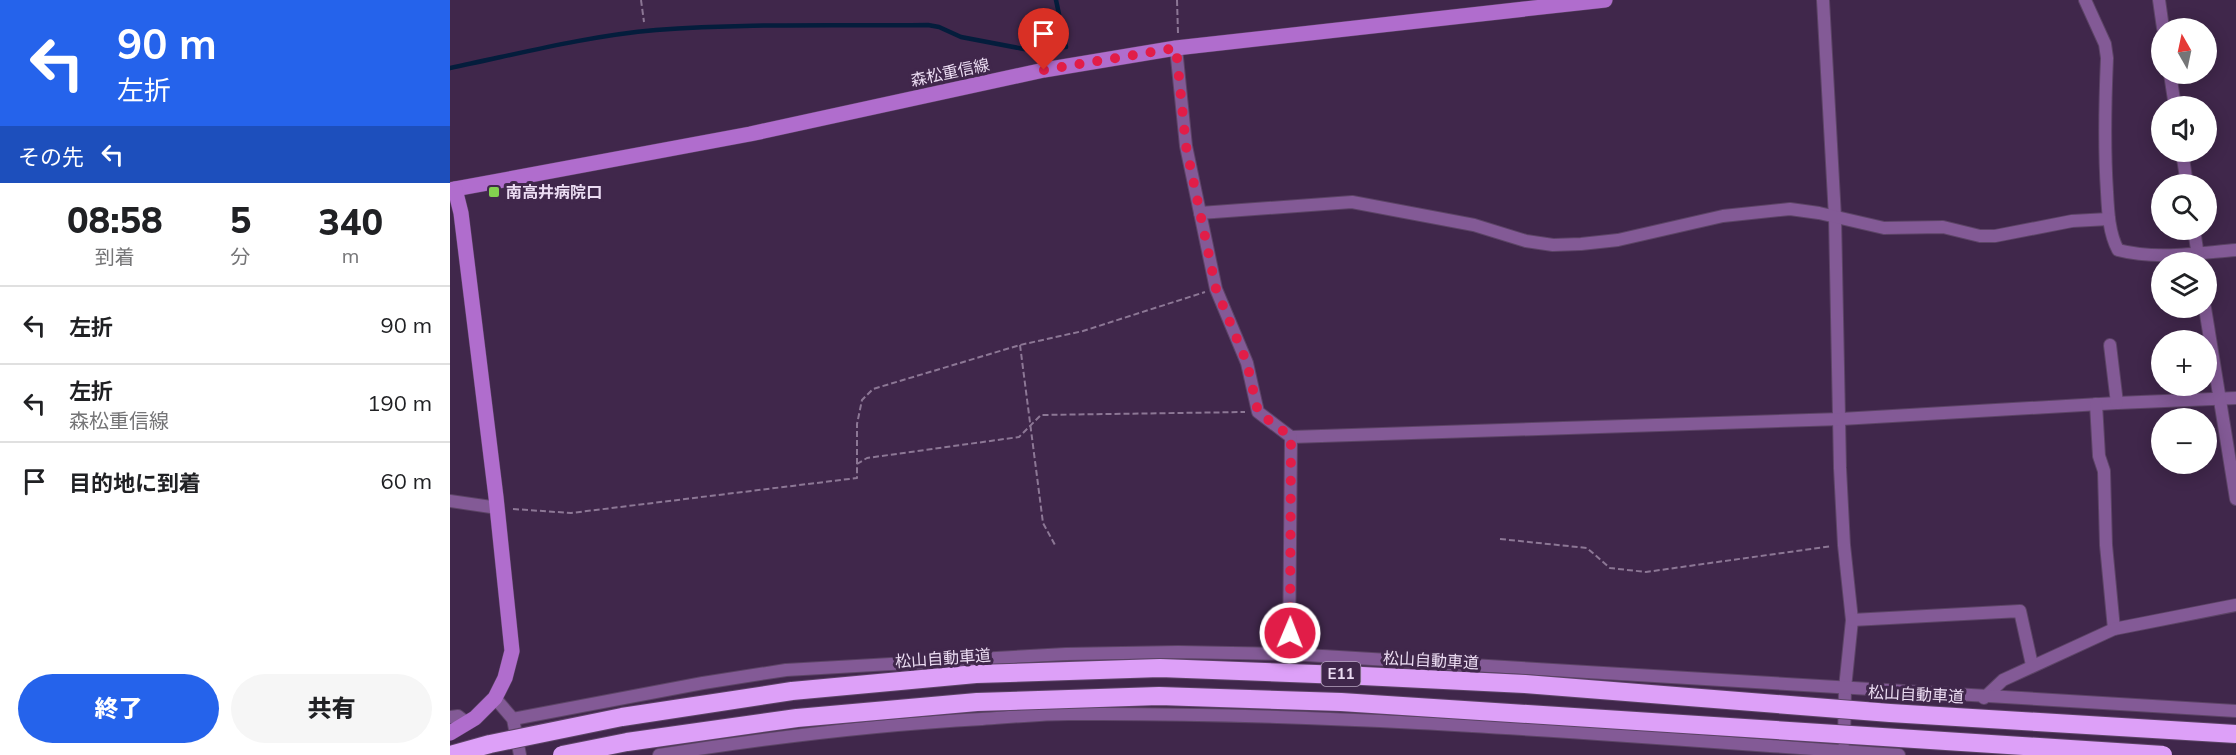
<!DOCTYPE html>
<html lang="ja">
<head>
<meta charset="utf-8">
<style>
	body { margin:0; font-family:Mulish,"Noto Sans JP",sans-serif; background:#f6f6f6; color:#202124; height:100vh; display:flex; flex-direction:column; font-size:22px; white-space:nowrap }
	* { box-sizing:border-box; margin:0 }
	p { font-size:20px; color:#757577 }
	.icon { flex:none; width:33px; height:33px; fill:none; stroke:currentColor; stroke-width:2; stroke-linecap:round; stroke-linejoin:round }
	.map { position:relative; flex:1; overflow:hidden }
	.drawer { display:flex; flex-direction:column; background:#fff; width:450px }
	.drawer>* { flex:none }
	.banner { background:#2563eb; color:#fff; overflow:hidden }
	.needle { width:39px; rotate:351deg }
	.fabs { position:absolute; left:1701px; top:18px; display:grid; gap:12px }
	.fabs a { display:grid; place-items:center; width:66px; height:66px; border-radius:50%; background:#fff; box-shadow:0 3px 15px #0003; font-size:30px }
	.pin { position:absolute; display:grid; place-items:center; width:51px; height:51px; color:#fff; margin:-62px -26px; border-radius:50% 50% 50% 0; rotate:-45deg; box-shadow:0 0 6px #0007 }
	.pin .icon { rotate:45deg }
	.me { position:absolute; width:66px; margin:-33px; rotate:1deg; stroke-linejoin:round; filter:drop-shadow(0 0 4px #0008) }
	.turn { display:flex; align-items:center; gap:21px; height:126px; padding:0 18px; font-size:27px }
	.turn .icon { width:78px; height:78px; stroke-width:2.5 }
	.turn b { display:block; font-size:42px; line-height:51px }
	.then { display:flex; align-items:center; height:57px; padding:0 18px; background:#0003; gap:12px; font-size:22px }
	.eta { display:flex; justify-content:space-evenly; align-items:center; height:102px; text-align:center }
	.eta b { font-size:36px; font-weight:800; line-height:42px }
	.button { display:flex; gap:12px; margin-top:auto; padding:12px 18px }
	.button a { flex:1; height:69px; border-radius:36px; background:#2563eb; color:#fff; font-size:24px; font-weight:800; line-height:69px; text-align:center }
	.button a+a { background:#f6f6f6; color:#202124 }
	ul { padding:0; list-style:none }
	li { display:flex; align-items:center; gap:18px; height:78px; padding:0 18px; border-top:2px solid #e0e0e0 }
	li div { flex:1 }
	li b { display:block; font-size:22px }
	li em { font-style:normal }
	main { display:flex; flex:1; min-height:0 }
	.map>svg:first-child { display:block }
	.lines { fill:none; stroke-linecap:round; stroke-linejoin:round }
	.stream { stroke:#041d3c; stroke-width:4.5 }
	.street-casing { stroke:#5c4466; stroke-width:14 }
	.secondary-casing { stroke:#5c4466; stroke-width:16 }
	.path { stroke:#8c7795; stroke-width:2; stroke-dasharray:6 3; stroke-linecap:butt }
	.street { stroke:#835a96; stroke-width:12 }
	.secondary { stroke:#b06dcd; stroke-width:15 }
	.highway-bridge-casing { stroke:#5c4466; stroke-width:20; stroke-linecap:butt }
	.highway-bridge { stroke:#dda0f8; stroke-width:18 }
	.route { stroke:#e11d48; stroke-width:10; stroke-dasharray:0 18 }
	.poi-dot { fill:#82d04f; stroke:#40274b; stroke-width:2 }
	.labels { text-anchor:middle; stroke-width:6; stroke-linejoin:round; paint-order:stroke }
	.shield { fill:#40274b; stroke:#b8a6c1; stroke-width:1.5 }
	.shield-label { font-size:15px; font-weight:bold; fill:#ecddf3 }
	.street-label { font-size:16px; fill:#ecddf3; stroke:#40274b }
	.poi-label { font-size:16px; font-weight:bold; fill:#ecddf3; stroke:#40274b; text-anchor:start }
</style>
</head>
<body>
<main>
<section class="drawer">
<div class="banner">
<div class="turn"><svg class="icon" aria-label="left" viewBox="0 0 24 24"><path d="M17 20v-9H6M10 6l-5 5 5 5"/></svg><div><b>90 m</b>左折</div></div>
<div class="then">その先<svg class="icon" aria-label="left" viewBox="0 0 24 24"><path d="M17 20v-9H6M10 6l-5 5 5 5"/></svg></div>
</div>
<div class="eta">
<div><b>08:58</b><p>到着</p></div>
<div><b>5</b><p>分</p></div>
<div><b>340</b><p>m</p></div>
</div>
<ul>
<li><svg class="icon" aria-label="left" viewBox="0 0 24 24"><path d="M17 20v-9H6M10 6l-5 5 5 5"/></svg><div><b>左折</b></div><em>90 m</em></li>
<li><svg class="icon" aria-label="left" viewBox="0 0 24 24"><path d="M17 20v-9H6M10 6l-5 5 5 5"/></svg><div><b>左折</b><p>森松重信線</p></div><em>190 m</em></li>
<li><svg class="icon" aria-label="arrive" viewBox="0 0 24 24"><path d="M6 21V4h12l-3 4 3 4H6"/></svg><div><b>目的地に到着</b></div><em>60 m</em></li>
</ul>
<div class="button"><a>終了</a><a>共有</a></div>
</section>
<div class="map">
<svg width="1786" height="755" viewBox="0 0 1786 755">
	<rect width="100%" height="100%" fill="#40274b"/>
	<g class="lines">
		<path class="stream" d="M0 68C68 54 136 36 206 30 296 23 388 26 478 25L489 27 511 37 579 50 616 47 606 0"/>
		<g class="street-casing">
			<g id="street">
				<path d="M1373 0 1385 217 1390 468 1394 545 1402 620 1395 688 1394 742"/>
				<path d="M1635 0 1655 44 1657 58C1655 103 1654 147 1657 192 1658 212 1659 233 1668 250 1706 260 1748 253 1786 250"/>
				<path d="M1709 0 1713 28"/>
				<path d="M726 48 736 146 766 289 797 363 808 412 841 437 1391 419 1667 403 1786 398"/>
				<path d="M1720 74 1725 106"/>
				<path d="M1732 152 1737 184"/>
				<path d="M750 213 902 202 1024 225 1076 241 1103 245 1131 244 1168 240 1273 216 1340 209 1369 213 1434 228 1493 227 1530 236H1545L1622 221 1659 219"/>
				<path d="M1744 230 1749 262"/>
				<path d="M1755 308 1786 499"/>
				<path d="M1660 345 1667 403"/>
				<path d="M1646 404 1649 456 1654 471 1656 545 1664 629"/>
				<path d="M0 501 48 508"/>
				<path d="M1402 620 1570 611 1582 665"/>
				<path d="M839 654 841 437"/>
				<path d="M45 698 63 719 70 755"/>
				<path d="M1534 698 1553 680 1664 629 1786 605"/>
				<path d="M0 717 8 716 17 723"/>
				<path d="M63 719 253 683 336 670 616 654 728 652 839 654 1786 711"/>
				<path d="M209 755C316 738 423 725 532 719 561 717 590 714 619 714 896 712 1173 736 1449 755"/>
			</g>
		</g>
		<g class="secondary-casing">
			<g id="secondary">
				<path d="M0 190 300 134 594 70 726 48 1155 0"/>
				<path d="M0 733 25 718 45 698 55 678 62 651 46 497 11 213 5 189"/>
			</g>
		</g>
		<g class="path">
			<path d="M191 0 194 22"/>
			<path d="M727 0 728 33"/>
			<path d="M570 345 593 523 605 545"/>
			<path d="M407 464V424L412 400 423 389 570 345 633 331 755 292"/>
			<path d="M63 509 121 513 407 478V464L417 458 569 437 591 415 795 412"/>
			<path d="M1050 539 1137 548 1160 568 1196 572 1382 546"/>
		</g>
		<use href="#street" class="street"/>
		<use href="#secondary" class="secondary"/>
		<g class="highway-bridge-casing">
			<g id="highway-bridge">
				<path d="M0 755 40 744 172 717 342 691 526 674 710 668 892 675 1075 684 1440 713 1786 734"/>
				<path d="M112 755 177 742 347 718 527 702 709 696 891 702 1713 755"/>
			</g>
		</g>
		<use href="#highway-bridge" class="highway-bridge"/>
	</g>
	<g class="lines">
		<path class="route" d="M594 70 726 48 736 146 766 289 797 363 808 412 841 437 840 633"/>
	</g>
	<rect class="poi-dot" x="38" y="186" width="12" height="12" rx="3"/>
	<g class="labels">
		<rect class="shield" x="871.5" y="662" width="39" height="24" rx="4.5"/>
		<g class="shield-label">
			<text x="891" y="679">E11</text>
		</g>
		<g class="street-label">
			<text transform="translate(500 72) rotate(-12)" y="6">森松重信線</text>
			<text transform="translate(493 658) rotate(-4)" y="6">松山自動車道</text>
			<text transform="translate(981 660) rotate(3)" y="6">松山自動車道</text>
			<text transform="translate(1466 694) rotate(3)" y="6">松山自動車道</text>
		</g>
		<g class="poi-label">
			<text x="56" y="198">南高井病院口</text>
		</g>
	</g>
</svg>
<div class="fabs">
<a><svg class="needle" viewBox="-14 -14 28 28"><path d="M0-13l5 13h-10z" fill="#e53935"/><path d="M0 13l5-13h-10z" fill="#757577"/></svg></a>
<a><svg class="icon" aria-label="sound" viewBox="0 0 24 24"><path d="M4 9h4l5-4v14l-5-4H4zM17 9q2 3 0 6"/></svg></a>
<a><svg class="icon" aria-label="search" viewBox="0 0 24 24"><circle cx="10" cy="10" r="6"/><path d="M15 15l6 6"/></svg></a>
<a><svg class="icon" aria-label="layers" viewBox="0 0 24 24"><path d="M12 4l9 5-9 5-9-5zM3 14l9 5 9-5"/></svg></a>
<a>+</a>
<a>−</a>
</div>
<div class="pin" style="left:594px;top:70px;background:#d93025"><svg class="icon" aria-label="arrive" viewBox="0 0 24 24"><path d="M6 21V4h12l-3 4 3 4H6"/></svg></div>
<svg class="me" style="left:840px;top:633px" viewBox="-20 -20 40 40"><circle r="17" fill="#e11d48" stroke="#fff" stroke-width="3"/><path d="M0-11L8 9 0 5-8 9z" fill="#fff"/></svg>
</div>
</main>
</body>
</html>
